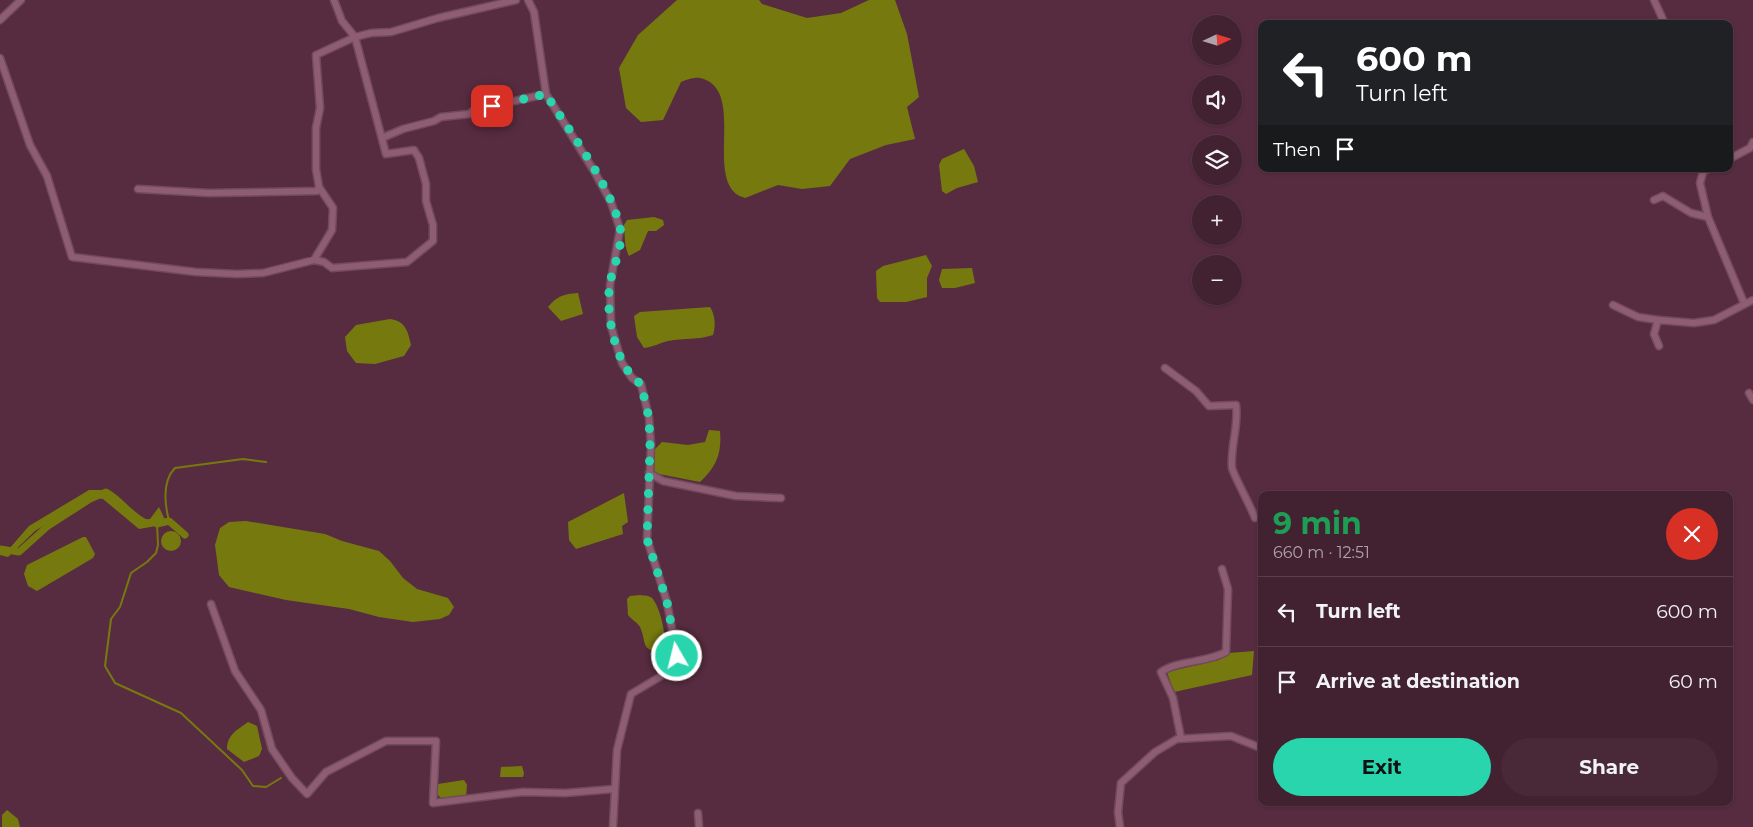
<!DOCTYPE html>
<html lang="en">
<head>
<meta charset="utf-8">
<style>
	body { margin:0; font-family:Montserrat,sans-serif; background:#492938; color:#f1f3f6; height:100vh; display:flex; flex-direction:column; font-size:19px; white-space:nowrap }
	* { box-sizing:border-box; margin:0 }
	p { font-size:16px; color:#aea3ab }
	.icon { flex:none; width:28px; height:28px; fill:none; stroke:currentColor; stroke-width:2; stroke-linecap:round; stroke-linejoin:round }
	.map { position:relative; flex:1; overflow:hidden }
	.sheet { position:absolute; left:1258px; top:491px; width:475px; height:315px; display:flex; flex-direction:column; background:#422130; border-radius:10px; box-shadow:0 1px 4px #0004,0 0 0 1px #5a3e4c }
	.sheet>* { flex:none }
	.banner { position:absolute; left:1258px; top:20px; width:475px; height:152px; border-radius:10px; box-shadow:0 1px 4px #0004,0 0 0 1px #5a3e4c; background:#202124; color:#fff; overflow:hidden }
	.needle { width:32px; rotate:86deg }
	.fabs { position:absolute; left:1192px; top:15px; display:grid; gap:10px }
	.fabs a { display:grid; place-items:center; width:50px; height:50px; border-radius:50%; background:#422130; box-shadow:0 1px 4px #0004,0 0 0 1px #5a3e4c; font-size:25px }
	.pin { position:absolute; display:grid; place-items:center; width:42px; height:42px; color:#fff; margin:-21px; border-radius:10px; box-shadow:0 2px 8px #0006 }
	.me { position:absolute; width:55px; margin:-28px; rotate:352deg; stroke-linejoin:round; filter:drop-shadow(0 0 4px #0008) }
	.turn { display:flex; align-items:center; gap:18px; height:105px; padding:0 15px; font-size:22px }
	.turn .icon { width:65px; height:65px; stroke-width:2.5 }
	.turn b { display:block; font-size:35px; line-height:42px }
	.then { display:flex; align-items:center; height:48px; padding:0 15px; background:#0003; gap:10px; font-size:19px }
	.round { display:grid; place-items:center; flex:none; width:52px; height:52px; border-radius:26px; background:#492938 }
	.summary { display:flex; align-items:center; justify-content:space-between; height:85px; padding:0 15px }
	h1 { font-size:30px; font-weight:700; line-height:38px; color:#1e9e55 }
	.primary-button { display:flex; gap:10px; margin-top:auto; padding:10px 15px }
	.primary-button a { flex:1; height:58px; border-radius:30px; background:#28d5ad; color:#111; font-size:20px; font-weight:700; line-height:58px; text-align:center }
	.primary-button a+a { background:#492938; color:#f1f3f6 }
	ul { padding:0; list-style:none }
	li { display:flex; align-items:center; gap:15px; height:70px; padding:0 15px; border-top:1px solid #5a3e4c }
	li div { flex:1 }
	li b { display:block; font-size:19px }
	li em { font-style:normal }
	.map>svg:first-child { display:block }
	.water { fill:#767a0e }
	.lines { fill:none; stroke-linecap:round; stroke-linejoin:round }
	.stream { stroke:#767a0e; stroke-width:2 }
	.canal { stroke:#767a0e; stroke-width:7 }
	.minor-casing { stroke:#714b5d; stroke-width:9 }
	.minor { stroke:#8e5d72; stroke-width:6 }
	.route { stroke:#28d5ad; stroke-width:9; stroke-dasharray:0 16.2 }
</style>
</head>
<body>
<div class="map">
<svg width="1753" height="827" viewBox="0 0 1753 827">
	<rect width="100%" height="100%" fill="#582c40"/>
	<g class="water">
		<path d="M677 0H759L762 4 807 18 841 13 869 0H895L907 34 919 97 907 107 915 139 886 145 850 159 830 186 802 189 778 185 745 198C742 197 737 195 735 193 708 169 745 88 700 78 694 77 686 80 681 82L663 120 641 122 626 108 619 68 638 35Z"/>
		<path d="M964 149 974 166 978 182 957 188 946 194 942 191 939 165 942 159Z"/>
		<path d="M654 217 663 220 664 225 656 231H648L640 250 629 256C624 247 625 235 624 225L627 220Z"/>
		<path d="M926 255 932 266 927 278V297L906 302H880L877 298 876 271 883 266Z"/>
		<path d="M972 268 975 283 955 288H942L939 280 942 269Z"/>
		<path d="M578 293 583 314 561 321 548 307C557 296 564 294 578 293Z"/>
		<path d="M710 307C715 315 716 325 713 335 698 340 684 338 668 341 660 343 653 347 644 348L637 337 634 316 640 312Z"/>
		<path d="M390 319C406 321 408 332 411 345L404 356 375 364 356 363 347 351 345 337 356 325Z"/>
		<path d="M709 430 720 431C722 454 716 467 700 482L654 473 655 449 662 442 688 445 705 442Z"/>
		<path d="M89 490H101L136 520 150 519 159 507 167 524 139 529 103 499 92 497 35 531 8 557 0 555V547L9 549 29 526Z"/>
		<path d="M624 493 628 522 622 526 623 534 576 549 569 540 568 522Z"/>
		<path d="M246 521 325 534 342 541 379 551 390 561 403 578 417 589 448 598 454 607 449 615 440 619 413 622 379 617 349 609 286 600 229 587 219 575 215 545 220 528 229 522Z"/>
		<circle cx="171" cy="541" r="10"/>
		<path d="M83 537H86L95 554 93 558 37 591 28 586 24 574 27 565Z"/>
		<path d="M640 595C645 596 648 595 652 598 660 606 669 642 662 651 640 652 647 642 640 627 637 622 632 620 628 615L627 599 630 596Z"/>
		<path d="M1254 651 1252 675 1174 692 1167 672 1219 660 1229 653Z"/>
		<path d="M248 722 257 726 262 749 259 756 244 762 227 749C227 735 237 730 248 722Z"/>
		<path d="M522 766 524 773 523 777H500L501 767Z"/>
		<path d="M464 780 467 785 466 797 442 799 437 794 438 784Z"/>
		<path d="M7 810 18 819 20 827H2V815Z"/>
	</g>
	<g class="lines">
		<g class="stream">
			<path d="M169 521C165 505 162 481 175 468L243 459 266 462"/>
			<path d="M157 524 158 545 156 553 147 562 131 573 120 607 111 619 105 666 115 683 181 713 242 770 253 786 266 787 281 778"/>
		</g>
		<g class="canal">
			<path d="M157 524 169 521 185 535"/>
			<path d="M0 549 19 552 48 526 90 499 106 492C121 500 130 516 146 523"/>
		</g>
		<g class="minor-casing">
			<g id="minor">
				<path d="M528 0 534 12 546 94 594 171 611 202 620 229 610 285 611 326 622 363 632 378 641 384 649 418 651 445 647 539 667 602 677 656 663 675 631 694 617 750 613 827"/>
				<path d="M1654 0 1665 24"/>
				<path d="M0 20 21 0"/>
				<path d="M0 58 30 145 47 176 72 257 196 272 237 274 263 273 314 260 332 230 333 208 319 187 316 169V128L320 108 316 55 355 37 371 33 391 32 438 18 516 0"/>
				<path d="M382 138 403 129 434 121 441 117 469 114 474 110 546 94"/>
				<path d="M1729 159 1750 148 1753 142"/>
				<path d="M1708 169 1703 172 1700 183 1708 217 1744 303"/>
				<path d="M138 189 209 193 317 191 319 187"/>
				<path d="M1654 200 1663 196 1691 213 1708 217"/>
				<path d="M314 260 324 262 332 268 407 262 433 241V225L426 201V184L419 158 414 150 386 154 355 37 342 21 334 0"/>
				<path d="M1613 305 1638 317 1658 320"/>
				<path d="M1659 346 1654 334 1658 320 1694 323 1714 320 1753 300"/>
				<path d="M1165 368 1196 391 1209 406 1236 405C1239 426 1230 447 1232 468 1233 474 1252 509 1255 518"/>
				<path d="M1749 393 1753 400"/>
				<path d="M649 473 663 481 736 496 781 498"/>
				<path d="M211 604 235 671 261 710 272 749 292 778 307 794 326 772 386 741H436L433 803 523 792 565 793 614 789"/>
				<path d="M1181 738 1173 698 1161 672C1179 660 1206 663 1226 652L1228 589 1222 569"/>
				<path d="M698 813 699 827"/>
				<path d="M1120 827 1118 812 1121 783 1155 752 1177 739 1231 736 1261 748"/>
			</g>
		</g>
		<use href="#minor" class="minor"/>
	</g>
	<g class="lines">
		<path class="route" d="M492 106 546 94C571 134 609 182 620 227 624 245 613 266 610 283 605 313 615 367 641 384L649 418 650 446 647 539 667 602 677 656"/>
	</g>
</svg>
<div class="fabs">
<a><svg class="needle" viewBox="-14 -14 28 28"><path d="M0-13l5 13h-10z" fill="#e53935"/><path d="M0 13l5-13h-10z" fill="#aea3ab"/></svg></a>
<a><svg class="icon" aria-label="sound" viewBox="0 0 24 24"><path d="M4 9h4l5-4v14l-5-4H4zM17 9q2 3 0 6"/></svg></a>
<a><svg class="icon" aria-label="layers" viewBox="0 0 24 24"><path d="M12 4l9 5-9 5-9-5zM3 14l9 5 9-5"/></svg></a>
<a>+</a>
<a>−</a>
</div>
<div class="pin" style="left:492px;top:106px;background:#d93025"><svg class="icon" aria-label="arrive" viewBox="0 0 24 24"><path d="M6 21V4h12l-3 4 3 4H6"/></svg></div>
<svg class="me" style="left:677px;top:656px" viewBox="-20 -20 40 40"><circle r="17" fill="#28d5ad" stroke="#fff" stroke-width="3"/><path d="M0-11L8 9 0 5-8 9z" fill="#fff"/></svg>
<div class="banner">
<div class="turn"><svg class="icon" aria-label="left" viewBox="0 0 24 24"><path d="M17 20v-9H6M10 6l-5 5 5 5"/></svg><div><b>600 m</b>Turn left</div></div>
<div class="then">Then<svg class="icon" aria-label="arrive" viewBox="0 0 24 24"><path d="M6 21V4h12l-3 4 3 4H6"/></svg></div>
</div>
<section class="sheet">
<div class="summary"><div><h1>9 min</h1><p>660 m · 12:51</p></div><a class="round" style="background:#d93025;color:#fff"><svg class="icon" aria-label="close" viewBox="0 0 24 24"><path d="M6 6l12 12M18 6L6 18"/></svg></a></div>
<ul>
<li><svg class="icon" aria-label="left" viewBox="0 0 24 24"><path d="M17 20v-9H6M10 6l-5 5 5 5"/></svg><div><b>Turn left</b></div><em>600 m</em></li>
<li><svg class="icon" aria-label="arrive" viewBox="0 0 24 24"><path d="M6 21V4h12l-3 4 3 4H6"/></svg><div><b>Arrive at destination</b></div><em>60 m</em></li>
</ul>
<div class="primary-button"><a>Exit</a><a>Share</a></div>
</section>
</div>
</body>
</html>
